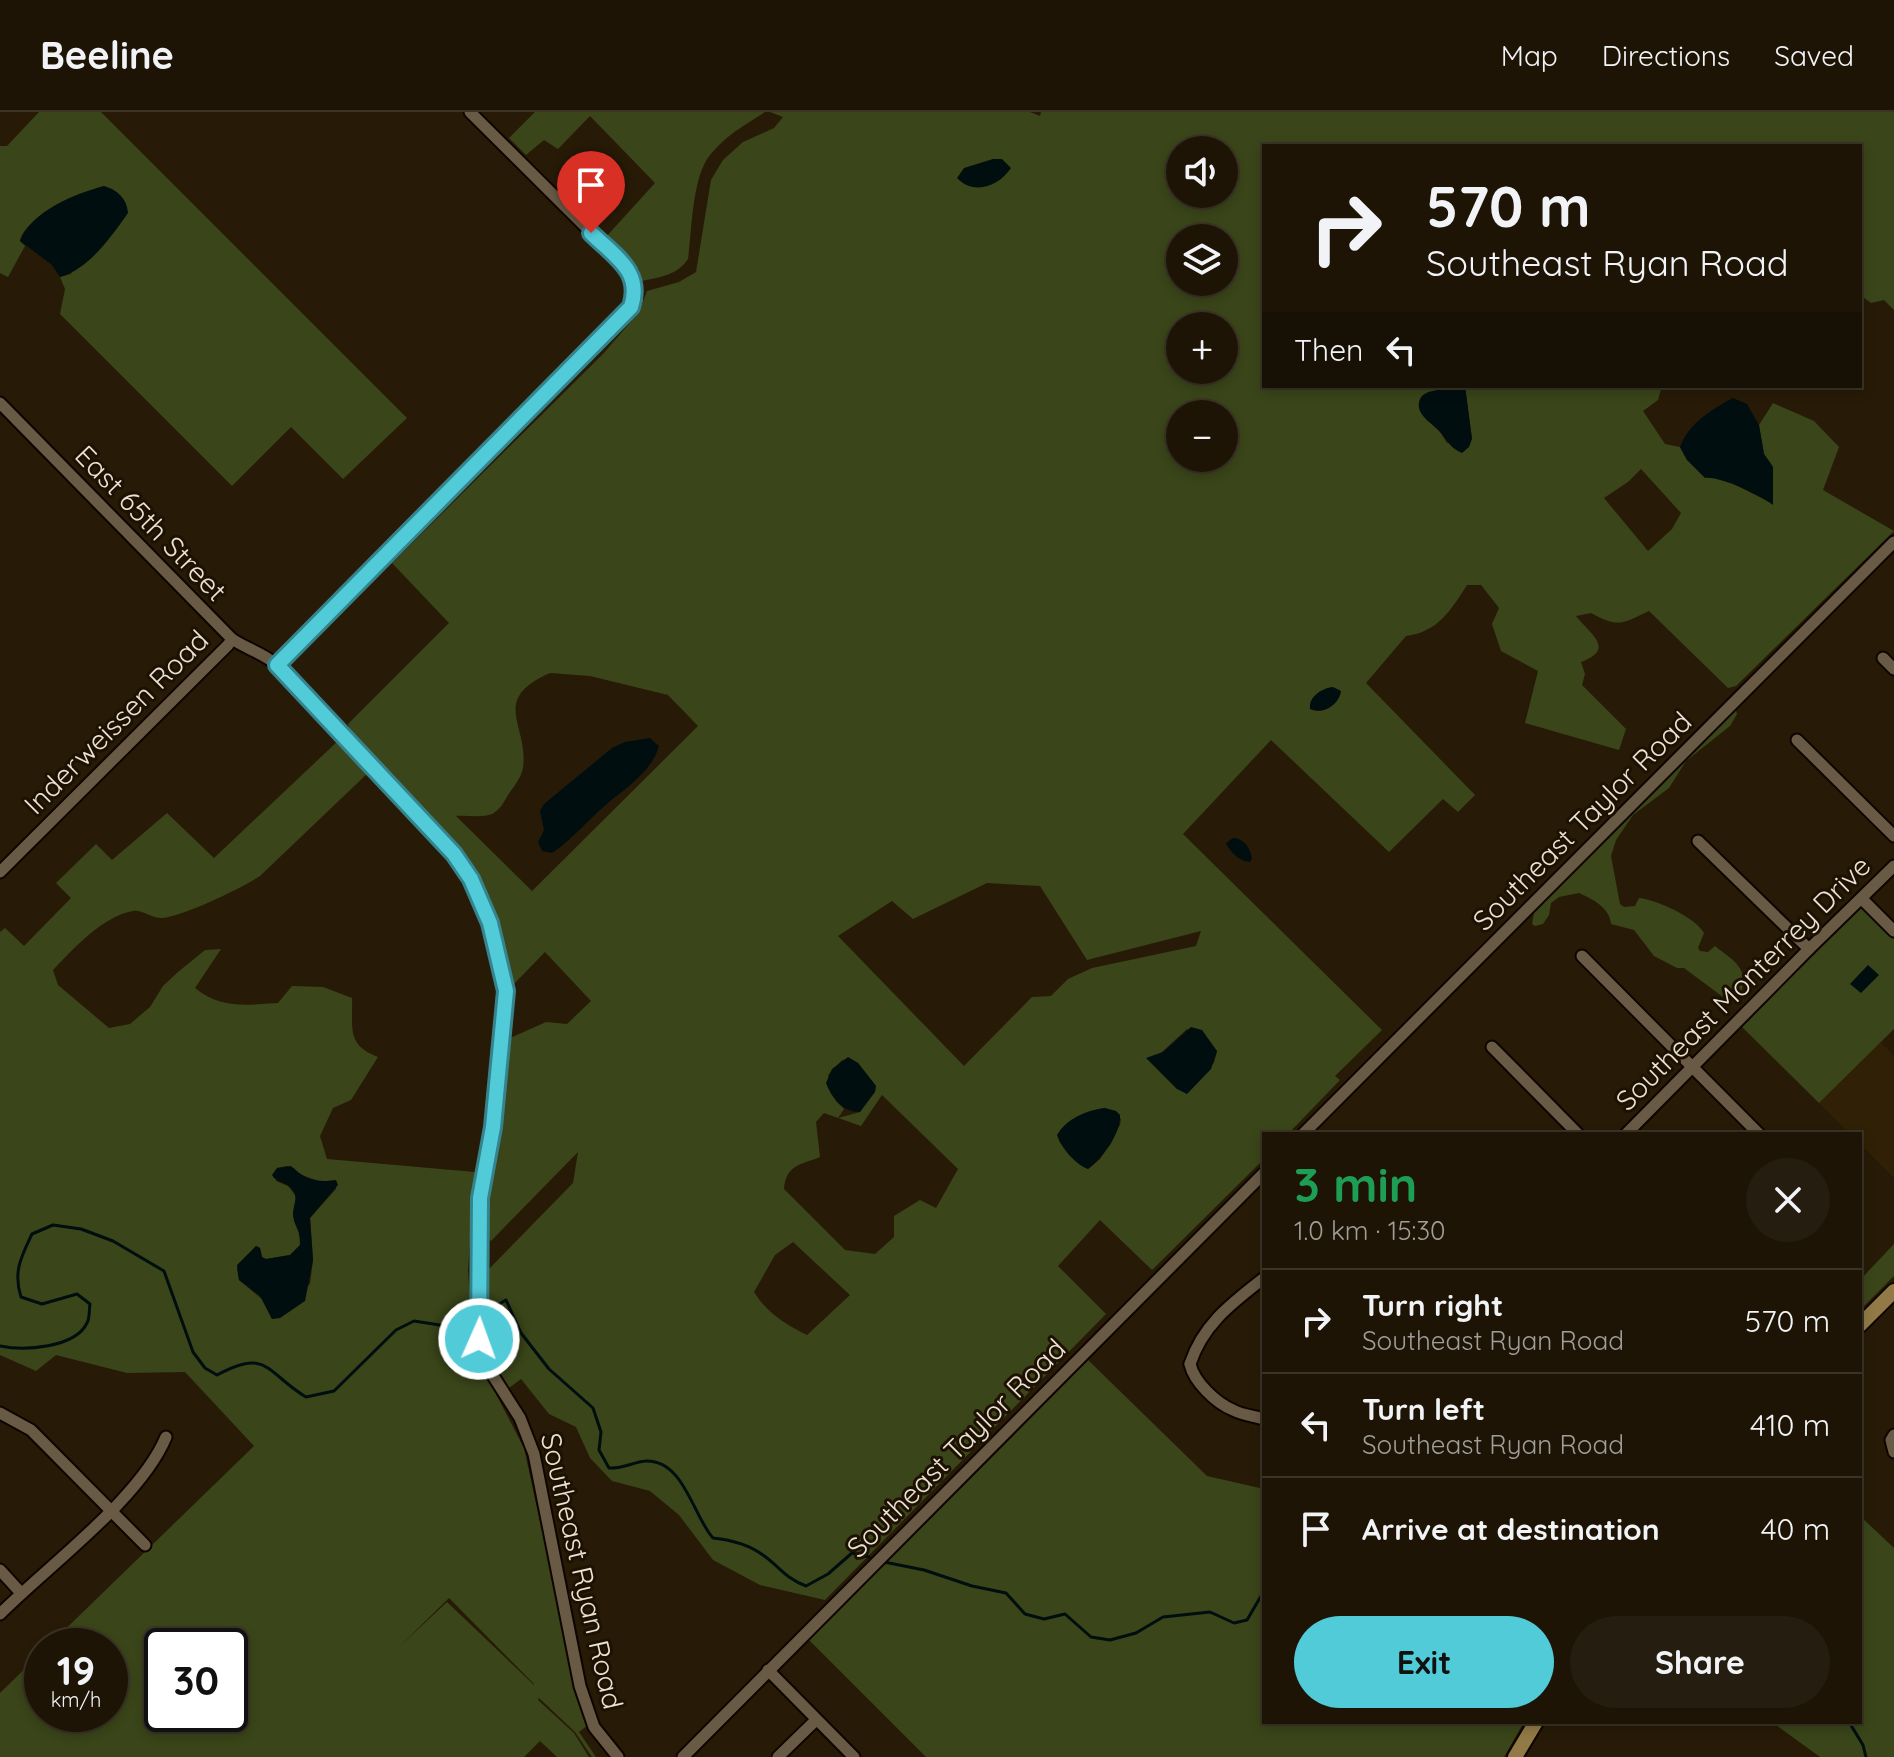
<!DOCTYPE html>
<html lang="en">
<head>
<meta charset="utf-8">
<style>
	body { margin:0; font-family:Quicksand,sans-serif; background:#251d0f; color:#f1f3f6; height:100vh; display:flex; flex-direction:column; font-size:30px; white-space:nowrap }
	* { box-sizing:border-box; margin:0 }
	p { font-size:26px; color:#a09e9a }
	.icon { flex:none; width:44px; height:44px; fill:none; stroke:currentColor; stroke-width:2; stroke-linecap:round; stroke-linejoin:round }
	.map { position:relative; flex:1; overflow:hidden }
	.sheet { position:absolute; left:1262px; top:1020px; width:600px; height:592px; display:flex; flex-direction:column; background:#1d1405; border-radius:0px; box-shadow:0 4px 12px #0003,0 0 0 2px #3b3327 }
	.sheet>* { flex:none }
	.hud { position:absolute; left:1262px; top:32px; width:600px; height:244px; border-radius:0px; box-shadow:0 4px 12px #0003,0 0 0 2px #3b3327; background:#1d1405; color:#f1f3f6; overflow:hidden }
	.buttons { position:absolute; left:1166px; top:24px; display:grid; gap:16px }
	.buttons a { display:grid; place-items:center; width:72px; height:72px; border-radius:50%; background:#1d1405; box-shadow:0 4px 12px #0003,0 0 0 2px #3b3327; font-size:40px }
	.speed { position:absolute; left:24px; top:1516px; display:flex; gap:16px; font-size:40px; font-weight:700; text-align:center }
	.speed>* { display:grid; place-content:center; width:104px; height:104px; border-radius:50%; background:#1d1405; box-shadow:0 4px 12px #0003,0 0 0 2px #3b3327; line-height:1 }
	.speed small { font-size:20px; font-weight:400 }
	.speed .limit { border:4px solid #111; border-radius:12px; background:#fff; color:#111 }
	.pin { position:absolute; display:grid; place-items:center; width:68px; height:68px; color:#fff; margin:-82px -34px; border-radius:50% 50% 50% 0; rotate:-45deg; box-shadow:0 0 8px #0007 }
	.pin .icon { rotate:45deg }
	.me { position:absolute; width:88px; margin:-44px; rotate:2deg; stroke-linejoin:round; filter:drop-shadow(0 0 6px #0008) }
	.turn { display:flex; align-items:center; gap:28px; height:168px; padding:0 32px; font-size:36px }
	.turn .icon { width:104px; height:104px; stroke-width:2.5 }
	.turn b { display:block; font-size:56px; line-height:68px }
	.then { display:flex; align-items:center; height:76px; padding:0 32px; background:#0003; gap:16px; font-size:30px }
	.round { display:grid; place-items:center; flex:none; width:84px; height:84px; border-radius:42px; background:#251d0f }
	.headline { display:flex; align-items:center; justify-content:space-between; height:136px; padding:0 32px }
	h1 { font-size:48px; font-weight:700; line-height:60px; color:#1e9e55 }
	.button { display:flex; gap:16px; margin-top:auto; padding:16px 32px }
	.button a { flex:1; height:92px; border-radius:48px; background:#52cbd9; color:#111; font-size:32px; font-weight:700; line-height:92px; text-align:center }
	.button a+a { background:#251d0f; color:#f1f3f6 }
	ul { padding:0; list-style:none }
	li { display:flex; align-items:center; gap:24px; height:104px; padding:0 32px; border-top:2px solid #3b3327 }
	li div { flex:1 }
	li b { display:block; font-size:30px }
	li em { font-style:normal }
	header { display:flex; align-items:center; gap:48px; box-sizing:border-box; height:112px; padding:0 40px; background:#1d1405; border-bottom:2px solid #3b3327 }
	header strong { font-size:38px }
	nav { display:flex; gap:44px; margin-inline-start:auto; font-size:28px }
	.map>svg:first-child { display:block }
	.built { fill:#302005 }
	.green { fill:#3a4519; fill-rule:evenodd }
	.water { fill:#000e0f }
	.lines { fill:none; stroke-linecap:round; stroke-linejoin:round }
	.stream { stroke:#000e0f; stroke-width:3 }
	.minor-casing { stroke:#0f0500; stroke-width:15 }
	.major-casing { stroke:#0f0500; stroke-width:18 }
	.minor { stroke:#695a46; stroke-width:11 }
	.major { stroke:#927a47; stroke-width:14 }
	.route-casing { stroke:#35848d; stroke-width:20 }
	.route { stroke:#52cbd9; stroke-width:14 }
	.labels { text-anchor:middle; stroke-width:6; stroke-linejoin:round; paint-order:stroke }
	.street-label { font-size:28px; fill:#ebe2d7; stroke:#1d1101 }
</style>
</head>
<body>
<header>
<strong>Beeline</strong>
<nav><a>Map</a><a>Directions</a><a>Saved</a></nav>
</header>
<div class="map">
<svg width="1894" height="1645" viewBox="0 0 1894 1645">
	<rect width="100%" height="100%" fill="#271b07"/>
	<path class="built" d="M1881 930 1894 944V1066L1860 1032V1022H1850L1819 991Z"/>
	<g class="green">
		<path d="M39 0H101L407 306 343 367 291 315 232 374 60 202 65 177 60 165 71 162 113 77C90 71 25 104 20 129L25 134 8 165 0 161V34H7Z"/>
		<path d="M535 0H765C746 12 725 24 710 43 692 65 692 118 688 147 677 163 661 165 642 169L635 157 605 126 655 71 590 4 558 37 544 28 526 43 509 26Z"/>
		<path d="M770 0H1030L1040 4 1041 0H1894V198L1884 188 1871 191 1860 183V34H1264V274H1450L1437 278 1441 321 1447 331 1472 327 1465 274H1662L1658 288 1643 299 1665 332 1680 335 1687 348 1773 392V355L1764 342 1759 313 1773 291 1814 309 1839 335 1823 378 1894 419 1736 574 1728 576 1649 499C1622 512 1618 516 1591 501L1576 504C1589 521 1617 537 1581 550L1585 562 1582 573 1626 617 1619 638 1525 611 1538 559 1501 539 1492 512 1499 496 1481 473H1467C1451 498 1438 520 1406 524L1366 571 1475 683 1458 700 1443 687 1389 740 1271 628 1183 722 1382 918 1335 964 1340 968 1288 1022H1264V1047L1152 1158 1100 1108 1058 1154 1106 1202 825 1488 760 1473 713 1448 679 1403 650 1379 612 1369 590 1346 576 1315 549 1302 521 1267 509 1276 490 1243 485 1223 487 1159 573 1071 578 1040 491 1129 485 1123 486 1076 506 928 546 910 567 912 591 889 545 840 512 874 501 824 468 749 351 621 348 612 449 511 392 451 603 242 639 200 647 179 679 170 696 160 711 68 723 48 743 30 774 16 783 5ZM1180 38H1224V82H1180ZM1180 126H1224V170H1180ZM1180 214H1224V258H1180ZM1180 302H1224V346H1180ZM1641 357 1681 401 1672 417 1648 439 1604 386 1628 370ZM550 561 590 564 668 583 698 614 532 779 456 704C467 703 482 706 492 702 500 698 504 690 508 683 514 674 521 666 523 656 529 613 489 588 550 561ZM987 771 1040 774 1087 848 1201 819 1196 834 1092 856 1068 867 1051 884 1032 885 964 954 838 824 892 789 913 807ZM1187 917 1217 939 1214 951 1177 977 1151 950ZM842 948 858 951 876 974 860 1000 838 1006 844 997 836 989 828 963ZM882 983 958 1057 936 1096 920 1088 894 1104V1125L875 1142 845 1138 784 1077C786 1053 800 1053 820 1045L816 1010 824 1001 861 1014ZM1105 996 1121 1007 1120 1013 1100 1047 1088 1057 1079 1052 1059 1029C1069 1006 1080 1000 1105 996ZM793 1130 850 1183 807 1223C785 1212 767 1201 754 1180L775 1143Z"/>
		<path d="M1735 596 1737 602 1730 614 1686 649 1669 676 1633 703 1616 728 1611 744 1620 792 1624 795 1635 794 1639 786C1657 788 1695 805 1704 821L1698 836 1700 839 1708 840 1715 834C1731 847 1750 856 1741 880L1723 885 1684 856H1677L1654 844 1634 818 1611 812C1610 796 1593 787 1579 781L1559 785 1551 791 1549 803 1543 812 1535 814 1532 812 1535 795Z"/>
		<path d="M340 627 369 660 260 764C240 777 186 803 163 806 152 807 142 797 133 799 103 804 73 837 53 858L58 873 109 916 130 912 150 895 163 874 178 860 205 838 221 837 195 876C220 897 248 893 278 891L292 874 323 875 352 886C353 916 346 933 378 945L351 988 333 996 320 1024 327 1047 475 1060 468 1158 473 1238 524 1336 579 1588 588 1613 579 1620 596 1645H592L575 1620 539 1586 538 1588 574 1621 589 1645H557L540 1629 524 1645H0V1581L42 1540V1602H110V1534H48L254 1334 185 1260 127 1261 56 1243 36 1259 0 1243V820L5 816 24 834 71 786 56 771 96 732 112 748 167 701 214 746ZM287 1054 295 1057 298 1062 322 1070 335 1068 336 1077 310 1106 313 1148 310 1172 272 1207 263 1188 239 1168 237 1157 256 1134 260 1136 262 1145 266 1147 290 1143 300 1133 296 1084 288 1074 276 1069 277 1056ZM449 1486 534 1572V1573L447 1490 399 1535ZM162 1534H230V1602H162Z"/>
		<path d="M1862 794 1894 827V917L1819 991 1740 913Z"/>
		<path d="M1894 1132V1164L1860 1198V1168Z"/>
		<path d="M1085 1245 1207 1364 1264 1377V1610H1524L1504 1645H926L809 1528Z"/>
		<path d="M1860 1404 1894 1436V1645H1820L1772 1610H1860Z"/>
	</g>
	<g class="water">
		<path d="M993 47H1002L1011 56C999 74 974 84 957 66L964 56Z"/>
		<path d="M104 74C117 78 127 86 128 101 111 125 89 157 60 165L52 153 20 129C32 99 74 82 104 74Z"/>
		<path d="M1450 274H1465L1472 327 1469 335 1462 341C1450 336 1447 328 1439 319 1431 310 1414 302 1420 287 1425 277 1442 279 1450 274Z"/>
		<path d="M1733 286 1747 292 1759 313 1764 342 1773 355V393C1760 383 1720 364 1705 366L1687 348 1680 335C1689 311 1711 298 1733 286Z"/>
		<path d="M1333 575 1341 579C1339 593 1323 603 1310 597 1308 585 1322 576 1333 575Z"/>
		<path d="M650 626 659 634C651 663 620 679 600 698 586 711 573 725 558 737L552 741 542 739 538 730 544 718 540 699 544 692 612 636 625 630Z"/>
		<path d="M1233 726C1244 726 1250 736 1252 746L1250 750C1240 750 1230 740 1226 731Z"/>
		<path d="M1868 853 1879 863 1861 881 1850 872Z"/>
		<path d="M1191 915 1202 918 1217 939 1211 957 1187 982 1177 977 1146 946 1163 940Z"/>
		<path d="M848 945 858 951 876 974 875 980 860 1000C843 1000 832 987 826 971L832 957Z"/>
		<path d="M1105 996 1116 999 1120 1003C1121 1021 1103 1046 1088 1057 1075 1052 1062 1037 1057 1023 1067 1006 1086 999 1105 996Z"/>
		<path d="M291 1054C305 1067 315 1071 336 1068L338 1073 310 1106 313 1148 305 1189 280 1206 272 1207 260 1184 239 1168 237 1153 256 1134 260 1136 262 1145 266 1147 290 1143 300 1133C302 1120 293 1113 293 1102 293 1093 299 1086 292 1077 285 1069 276 1071 272 1063L277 1056Z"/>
	</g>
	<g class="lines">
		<g class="stream">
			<path d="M486 1200 506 1188 521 1221 549 1257 593 1296 601 1320 599 1338 609 1356C623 1357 633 1350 646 1349 684 1348 693 1404 713 1426 732 1428 748 1432 763 1443 780 1455 785 1466 806 1474L828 1462 852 1441 869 1445"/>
			<path d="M0 1234C24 1239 75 1236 87 1211 90 1206 89 1197 90 1192L77 1182 42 1192 21 1185C13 1160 21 1145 32 1122L53 1113 81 1117 113 1129 164 1159 193 1240 205 1256 217 1263C268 1235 266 1261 306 1285L334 1279 396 1218 414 1209 446 1214 473 1206"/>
			<path d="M884 1450 924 1458 972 1474 1006 1481 1025 1502 1044 1507 1065 1502 1091 1525 1110 1528 1136 1521 1163 1505 1210 1500 1234 1511 1247 1508 1264 1479"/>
			<path d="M1849 1610 1863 1633 1866 1645"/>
		</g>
		<g class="minor-casing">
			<g id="minor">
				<path d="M0 291 232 527C247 537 263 541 277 553L454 742 471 767 490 811 506 879 493 1015 480 1086 479 1227 483 1248 520 1306 534 1342 580 1574 594 1615 618 1645"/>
				<path d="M1883 546 1894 557"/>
				<path d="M277 553 631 195 635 176 632 161 470 0"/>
				<path d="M1797 628 1894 724"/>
				<path d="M1698 729 1809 837"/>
				<path d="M0 760 228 533 232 527"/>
				<path d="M1862 787 1894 819"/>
				<path d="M1582 844 1759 1022"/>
				<path d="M1492 935 1578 1022"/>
				<path d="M1303 1022 1894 430"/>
				<path d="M1626 1022 1809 837 1894 754"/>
				<path d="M1190 1252C1203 1212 1232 1191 1264 1166"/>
				<path d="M1190 1252C1194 1270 1216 1291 1233 1298 1242 1303 1254 1304 1264 1307"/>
				<path d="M0 1301 31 1318 145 1433"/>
				<path d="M1894 1323 1891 1328 1894 1340"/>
				<path d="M0 1458 21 1481"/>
				<path d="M0 1502C49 1453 140 1387 166 1325"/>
				<path d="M768 1558 854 1645"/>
				<path d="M683 1645 1264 1061"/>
				<path d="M778 1645 816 1608"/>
			</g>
		</g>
		<g class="major-casing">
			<g id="major">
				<path d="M1860 1213 1894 1179"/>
				<path d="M1515 1645 1536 1610"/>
			</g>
		</g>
		<use href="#minor" class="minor"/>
		<use href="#major" class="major"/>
	</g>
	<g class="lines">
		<g class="route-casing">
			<path id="route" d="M479 1227 480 1086 493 1015 506 879 490 811 471 767 454 742 277 553 631 195C643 159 614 144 591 121"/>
		</g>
		<use href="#route" class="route"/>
	</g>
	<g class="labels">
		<g class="street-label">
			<text transform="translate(151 411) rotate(46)" y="10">East 65th Street</text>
			<text transform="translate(116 610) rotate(-45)" y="10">Inderweissen Road</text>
			<text transform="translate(1582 709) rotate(-45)" y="10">Southeast Taylor Road</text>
			<text transform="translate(1743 871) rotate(-45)" y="10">Southeast Monterrey Drive</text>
			<text transform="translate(956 1336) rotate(-45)" y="10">Southeast Taylor Road</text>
			<text transform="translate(582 1459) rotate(77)" y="10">Southeast Ryan Road</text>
		</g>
	</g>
</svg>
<div class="buttons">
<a><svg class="icon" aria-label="sound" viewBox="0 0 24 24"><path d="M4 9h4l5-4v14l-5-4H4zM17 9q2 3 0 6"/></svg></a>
<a><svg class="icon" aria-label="layers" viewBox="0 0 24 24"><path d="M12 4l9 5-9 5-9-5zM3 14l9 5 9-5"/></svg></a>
<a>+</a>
<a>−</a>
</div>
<div class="speed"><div>19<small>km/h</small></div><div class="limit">30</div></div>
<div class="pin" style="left:591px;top:121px;background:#d93025"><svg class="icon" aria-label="arrive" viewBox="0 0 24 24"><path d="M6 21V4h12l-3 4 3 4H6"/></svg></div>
<svg class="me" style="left:479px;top:1227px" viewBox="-20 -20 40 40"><circle r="17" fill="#52cbd9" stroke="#fff" stroke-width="3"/><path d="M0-11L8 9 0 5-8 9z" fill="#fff"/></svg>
<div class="hud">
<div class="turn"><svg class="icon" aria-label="right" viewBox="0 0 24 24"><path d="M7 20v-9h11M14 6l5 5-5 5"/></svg><div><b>570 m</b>Southeast Ryan Road</div></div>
<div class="then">Then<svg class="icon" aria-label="left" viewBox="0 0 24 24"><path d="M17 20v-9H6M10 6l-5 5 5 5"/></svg></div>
</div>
<section class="sheet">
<div class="headline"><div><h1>3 min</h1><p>1.0 km · 15:30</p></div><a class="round"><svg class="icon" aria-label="close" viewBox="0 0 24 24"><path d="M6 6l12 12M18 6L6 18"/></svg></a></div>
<ul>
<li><svg class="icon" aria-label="right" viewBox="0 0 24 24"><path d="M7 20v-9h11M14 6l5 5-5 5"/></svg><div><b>Turn right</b><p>Southeast Ryan Road</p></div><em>570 m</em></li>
<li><svg class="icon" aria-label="left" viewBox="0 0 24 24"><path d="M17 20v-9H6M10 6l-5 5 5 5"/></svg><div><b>Turn left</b><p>Southeast Ryan Road</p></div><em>410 m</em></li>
<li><svg class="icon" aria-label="arrive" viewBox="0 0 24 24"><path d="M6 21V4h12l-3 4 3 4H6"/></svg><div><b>Arrive at destination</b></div><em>40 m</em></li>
</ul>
<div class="button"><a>Exit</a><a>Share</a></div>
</section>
</div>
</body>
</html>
